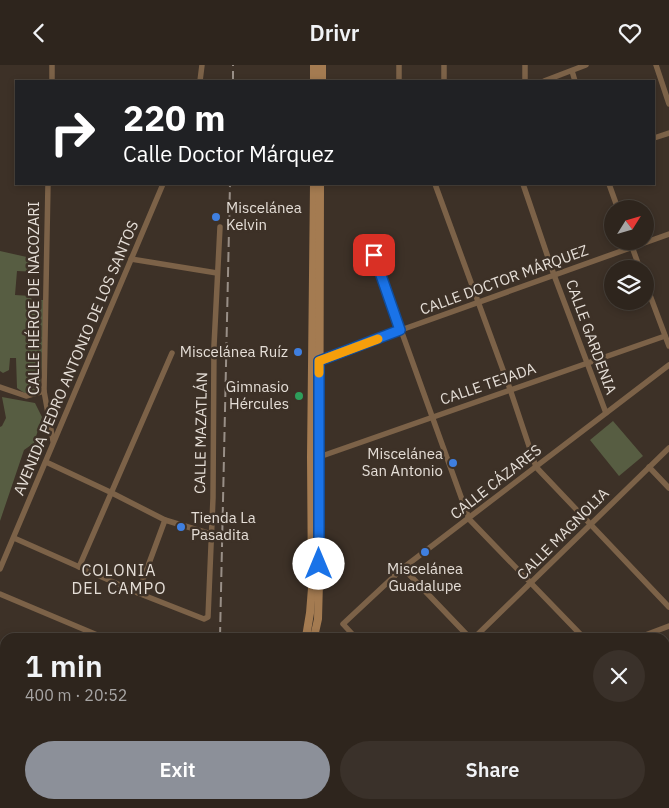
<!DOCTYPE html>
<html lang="en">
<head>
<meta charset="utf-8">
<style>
	body { margin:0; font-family:"IBM Plex Sans",sans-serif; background:#3a312a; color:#f1f3f6; height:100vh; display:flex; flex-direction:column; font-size:19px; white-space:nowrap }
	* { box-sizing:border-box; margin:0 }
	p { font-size:16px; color:#a7a5a4 }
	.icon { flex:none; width:28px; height:28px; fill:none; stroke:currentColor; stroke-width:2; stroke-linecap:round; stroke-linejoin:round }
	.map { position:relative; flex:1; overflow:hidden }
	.panel { position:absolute; left:0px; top:568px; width:670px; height:176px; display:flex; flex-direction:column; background:#2e251d; border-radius:15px 15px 0 0; box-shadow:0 2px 8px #0003,0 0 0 1px #49423b }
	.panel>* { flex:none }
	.hud { position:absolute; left:15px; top:15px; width:640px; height:105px; border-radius:0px; box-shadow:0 2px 8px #0003,0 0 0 1px #49423b; background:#202124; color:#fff; overflow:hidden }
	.needle { width:32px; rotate:53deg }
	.tools { position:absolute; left:604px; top:135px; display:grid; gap:10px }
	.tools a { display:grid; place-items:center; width:50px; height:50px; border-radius:50%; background:#2e251d; box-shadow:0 2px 8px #0003,0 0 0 1px #49423b; font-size:25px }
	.pin { position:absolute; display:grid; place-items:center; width:42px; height:42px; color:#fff; margin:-21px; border-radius:10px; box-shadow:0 2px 8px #0006 }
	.me { position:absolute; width:55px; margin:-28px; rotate:0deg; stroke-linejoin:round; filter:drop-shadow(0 0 4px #0008) }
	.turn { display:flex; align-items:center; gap:18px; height:105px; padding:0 25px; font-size:22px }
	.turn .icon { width:65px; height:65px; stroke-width:2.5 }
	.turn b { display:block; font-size:35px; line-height:42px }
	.round { display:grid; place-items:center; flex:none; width:52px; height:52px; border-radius:26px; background:#3a312a }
	.head { display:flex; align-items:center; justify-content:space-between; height:85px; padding:0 25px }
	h1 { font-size:30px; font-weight:600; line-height:38px }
	.action { display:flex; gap:10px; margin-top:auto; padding:10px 25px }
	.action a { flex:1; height:58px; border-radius:30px; background:#8c9099; color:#fff; font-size:20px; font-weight:600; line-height:58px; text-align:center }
	.action a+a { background:#3a312a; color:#f1f3f6 }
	header { display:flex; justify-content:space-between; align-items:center; height:65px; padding:0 25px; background:#2e251d; font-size:22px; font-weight:600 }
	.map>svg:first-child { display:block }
	.green { fill:#575d42 }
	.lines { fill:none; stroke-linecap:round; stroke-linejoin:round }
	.minor { stroke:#7c6248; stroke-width:5.5 }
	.secondary { stroke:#a47b51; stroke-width:8 }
	.rail { stroke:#998f87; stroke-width:2; stroke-dasharray:10 5; stroke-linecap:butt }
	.route-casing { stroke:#114b97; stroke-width:12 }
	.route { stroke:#1a73e8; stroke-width:9 }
	.slow { stroke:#f59e0b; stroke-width:9 }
	.shop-dot { fill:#3f7fe0; stroke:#3d3127; stroke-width:2 }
	.leisure-dot { fill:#2e9e5b; stroke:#3d3127; stroke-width:2 }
	.labels { text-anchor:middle; stroke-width:5; stroke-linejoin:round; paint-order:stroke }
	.poi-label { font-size:15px; fill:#e5ded7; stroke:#3d3127; text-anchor:end }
	.street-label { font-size:15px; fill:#e5ded7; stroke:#3d3127 }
	.neighbourhood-label { font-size:16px; letter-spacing:1px; fill:#e5ded7; stroke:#3d3127 }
</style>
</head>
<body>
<header><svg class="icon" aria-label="back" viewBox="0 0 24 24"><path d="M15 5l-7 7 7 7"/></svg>Drivr<svg class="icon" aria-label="heart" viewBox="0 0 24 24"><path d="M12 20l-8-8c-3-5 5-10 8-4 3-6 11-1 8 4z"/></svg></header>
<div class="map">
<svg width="669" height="743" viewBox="0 0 669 743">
	<rect width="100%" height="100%" fill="#3d3127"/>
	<g class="green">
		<path d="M0 186 40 195V207L17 206 15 230 31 231 32 238 38 240 39 235H43V294L39 327 26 329 17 323 16 293H10L9 305 3 308 0 306Z"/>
		<path d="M2 332 35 338 42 352 34 378 24 385 0 456V362L2 361 6 353Z"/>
		<path d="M613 356 643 391 619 411 590 375Z"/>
		<path d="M0 676 5 680V705L0 709Z"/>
	</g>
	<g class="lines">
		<g class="minor">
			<path d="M656 0 669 39"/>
			<path d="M572 6 575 16"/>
			<path d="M52 16V0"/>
			<path d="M200 16 202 0"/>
			<path d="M399 16V0"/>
			<path d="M444 16V0"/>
			<path d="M525 16V0"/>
			<path d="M544 16 586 0"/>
			<path d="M654 73 669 68"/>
			<path d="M48 119 44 326 53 376"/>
			<path d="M435 119 510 324 536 402 669 542"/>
			<path d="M523 119 554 210 606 348"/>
			<path d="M609 119 618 144"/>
			<path d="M630 176 640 204"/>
			<path d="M374 190 469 454 583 572"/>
			<path d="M131 194 217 208"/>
			<path d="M645 217 669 281"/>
			<path d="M319 296 401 265 669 169"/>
			<path d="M0 322 26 331 44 326"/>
			<path d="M319 392 665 271"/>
			<path d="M46 397 110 427 165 455 211 469"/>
			<path d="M649 402 669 423"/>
			<path d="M14 473 138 528 204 554 208 552 213 433 214 281 220 162"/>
			<path d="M79 502 172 288"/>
			<path d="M403 503 469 572"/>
			<path d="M0 504 163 119"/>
			<path d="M138 528 165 455"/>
			<path d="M0 529 102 572"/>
			<path d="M355 572 343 559 403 503 669 300"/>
			<path d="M475 572 669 383"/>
			<path d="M640 572 669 561"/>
			<path d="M665 656 669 660"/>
			<path d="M170 739V743"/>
			<path d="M321 739 322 743"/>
			<path d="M404 739 408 743"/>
			<path d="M517 739 521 743"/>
			<path d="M629 739 633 743"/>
			<path d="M79 743H81"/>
			<path d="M338 743 350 739"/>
			<path d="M436 743 440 739"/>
			<path d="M579 743 583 739"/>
		</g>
		<g class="secondary">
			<path d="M314 16V0"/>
			<path d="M322 16V0"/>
			<path d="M306 572 310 548 312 523 311 392 314 119"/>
			<path d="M314 572 318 554 319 517 320 119"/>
			<path d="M0 630 5 633"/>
			<path d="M0 640 5 642"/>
		</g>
		<g class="rail">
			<path d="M233 16V0"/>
			<path d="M220 572 230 119"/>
			<path d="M226 739 227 743"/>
		</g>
	</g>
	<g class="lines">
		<g class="route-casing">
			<path id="route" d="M319 499V296L400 265 374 190"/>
		</g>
		<use href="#route" class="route"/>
		<path class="slow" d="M319 308V296L378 274"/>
	</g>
	<g class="shop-dot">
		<circle cx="216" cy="152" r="5"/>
		<circle cx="298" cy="287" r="5"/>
		<circle cx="453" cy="398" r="5"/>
		<circle cx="181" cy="462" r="5"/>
		<circle cx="425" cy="487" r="5"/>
	</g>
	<circle class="leisure-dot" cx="299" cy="331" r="5"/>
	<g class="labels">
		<g class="poi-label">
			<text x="226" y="148" text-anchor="start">Miscelánea<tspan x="226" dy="17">Kelvin</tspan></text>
			<text x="288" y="292">Miscelánea Ruíz</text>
			<text x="289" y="327">Gimnasio<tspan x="289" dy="17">Hércules</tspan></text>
			<text x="443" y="394">Miscelánea<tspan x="443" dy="17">San Antonio</tspan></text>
			<text x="191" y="458" text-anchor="start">Tienda La<tspan x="191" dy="17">Pasadita</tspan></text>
			<text x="425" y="509" text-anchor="middle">Miscelánea<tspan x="425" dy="17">Guadalupe</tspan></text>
		</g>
		<g class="street-label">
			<text transform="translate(504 215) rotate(-20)" y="5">CALLE DOCTOR MÁRQUEZ</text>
			<text transform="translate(34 233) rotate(-90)" y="5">CALLE HÉROE DE NACOZARI</text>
			<text transform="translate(591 272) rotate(70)" y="5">CALLE GARDENIA</text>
			<text transform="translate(76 293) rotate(-67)" y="5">AVENIDA PEDRO ANTONIO DE LOS SANTOS</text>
			<text transform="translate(488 319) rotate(-19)" y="5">CALLE TEJADA</text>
			<text transform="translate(201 368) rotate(-89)" y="5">CALLE MAZATLÁN</text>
			<text transform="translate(496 417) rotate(-38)" y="5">CALLE CÁZARES</text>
			<text transform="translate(563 469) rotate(-45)" y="5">CALLE MAGNOLIA</text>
		</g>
		<g class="neighbourhood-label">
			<text x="119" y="511">COLONIA<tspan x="119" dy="18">DEL CAMPO</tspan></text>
		</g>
	</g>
</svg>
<div class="tools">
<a><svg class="needle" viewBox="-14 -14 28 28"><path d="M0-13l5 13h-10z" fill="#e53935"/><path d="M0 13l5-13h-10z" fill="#a7a5a4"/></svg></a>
<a><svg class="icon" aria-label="layers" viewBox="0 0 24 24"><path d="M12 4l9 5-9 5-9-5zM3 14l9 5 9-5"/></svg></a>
</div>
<div class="pin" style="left:374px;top:190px;background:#d93025"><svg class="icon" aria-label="arrive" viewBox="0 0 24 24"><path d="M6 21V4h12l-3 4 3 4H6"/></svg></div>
<svg class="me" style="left:319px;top:499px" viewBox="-20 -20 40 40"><circle r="19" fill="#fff"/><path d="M0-13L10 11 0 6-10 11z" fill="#1a73e8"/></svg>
<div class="hud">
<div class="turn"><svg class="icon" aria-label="right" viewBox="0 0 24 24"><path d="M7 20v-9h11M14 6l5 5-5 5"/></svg><div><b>220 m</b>Calle Doctor Márquez</div></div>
</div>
<section class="panel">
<div class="head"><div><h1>1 min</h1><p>400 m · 20:52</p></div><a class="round"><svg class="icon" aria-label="close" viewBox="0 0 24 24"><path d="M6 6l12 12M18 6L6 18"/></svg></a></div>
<div class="action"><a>Exit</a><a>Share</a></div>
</section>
</div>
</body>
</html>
